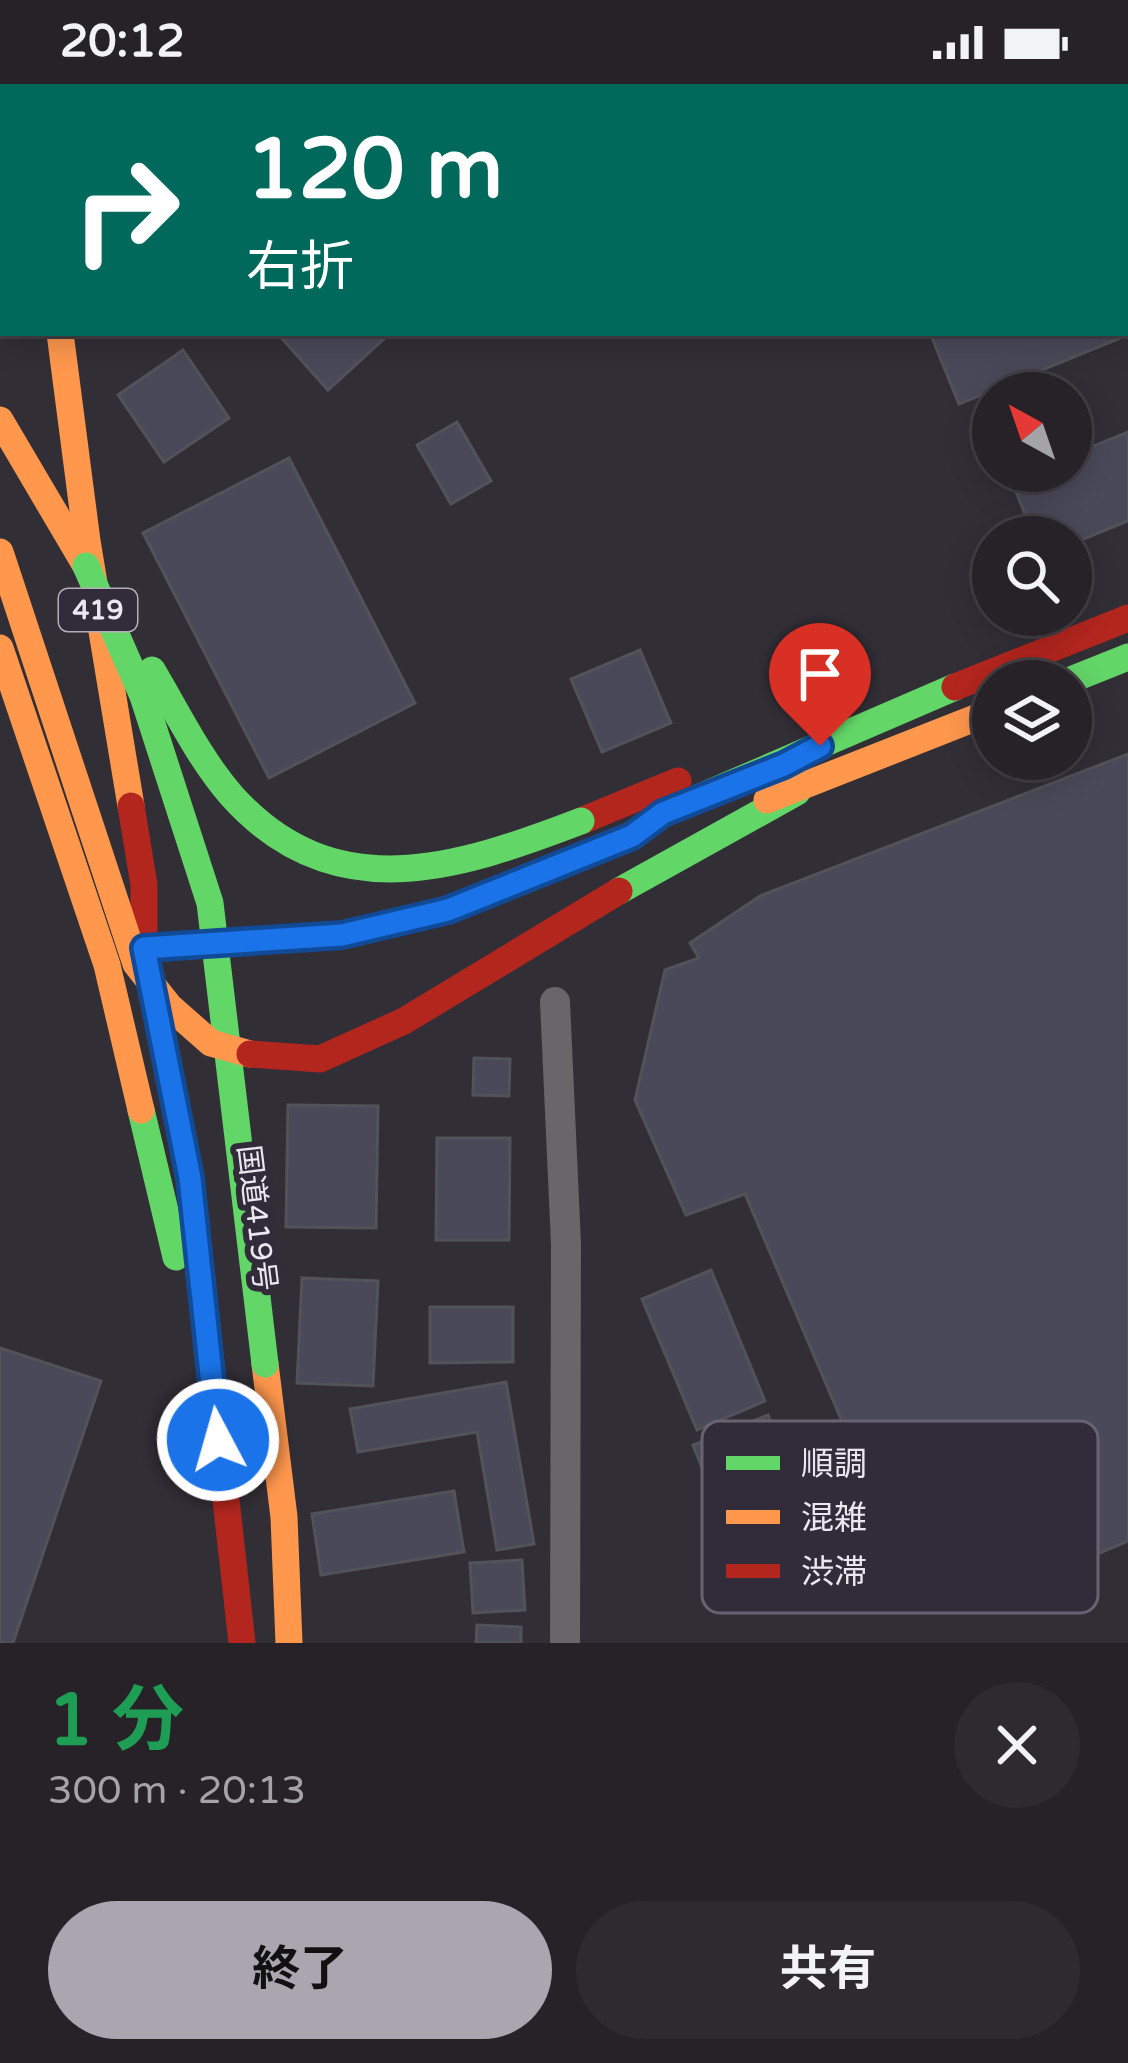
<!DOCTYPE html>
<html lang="ja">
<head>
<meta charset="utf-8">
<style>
	body { margin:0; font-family:"Varela Round","Noto Sans JP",sans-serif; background:#2e2a30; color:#f1f3f6; height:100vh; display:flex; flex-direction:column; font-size:45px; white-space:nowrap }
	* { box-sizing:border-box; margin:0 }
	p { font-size:39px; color:#a4a4a8 }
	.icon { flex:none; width:66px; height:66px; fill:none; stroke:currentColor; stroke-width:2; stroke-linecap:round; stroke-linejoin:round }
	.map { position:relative; height:1559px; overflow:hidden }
	.drawer { display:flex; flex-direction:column; background:#262228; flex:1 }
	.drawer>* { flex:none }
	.banner { position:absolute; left:0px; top:0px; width:1128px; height:252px; box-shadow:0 6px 30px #0003,0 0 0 3px #423f45; background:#00695c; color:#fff; overflow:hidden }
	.needle { width:78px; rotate:320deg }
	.buttons { position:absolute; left:972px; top:288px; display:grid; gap:24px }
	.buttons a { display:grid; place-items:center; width:120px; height:120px; border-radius:50%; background:#262228; box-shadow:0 6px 30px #0003,0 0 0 3px #423f45; font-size:60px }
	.pin { position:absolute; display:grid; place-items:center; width:102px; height:102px; color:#fff; margin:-123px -51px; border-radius:50% 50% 50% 0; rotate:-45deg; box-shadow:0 0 12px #0007 }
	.pin .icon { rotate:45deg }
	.me { position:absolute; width:132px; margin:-66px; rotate:354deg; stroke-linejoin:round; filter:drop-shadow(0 0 9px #0008) }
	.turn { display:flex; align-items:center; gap:42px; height:252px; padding:0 48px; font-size:54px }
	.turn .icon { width:156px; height:156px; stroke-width:2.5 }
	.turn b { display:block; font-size:84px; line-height:102px }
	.round { display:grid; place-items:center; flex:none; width:126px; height:126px; border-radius:63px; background:#2e2a30 }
	.overview { display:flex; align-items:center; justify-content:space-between; height:204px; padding:0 48px }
	h1 { font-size:72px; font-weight:700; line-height:90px; color:#1e9e55 }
	.action { display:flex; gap:24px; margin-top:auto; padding:24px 48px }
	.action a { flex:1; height:138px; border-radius:72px; background:#aaa6b0; color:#111; font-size:48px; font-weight:700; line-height:138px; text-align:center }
	.action a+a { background:#2e2a30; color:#f1f3f6 }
	.status { display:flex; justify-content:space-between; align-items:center; height:84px; padding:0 60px; background:#262228; direction:ltr }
	.status svg { height:33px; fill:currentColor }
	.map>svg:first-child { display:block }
	.building { fill:#494959; stroke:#525259; stroke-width:3 }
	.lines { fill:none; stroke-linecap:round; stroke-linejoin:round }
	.street { stroke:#69666a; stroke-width:30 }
	.fast { stroke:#63d668; stroke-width:27 }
	.slow { stroke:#ff974d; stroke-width:27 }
	.jam { stroke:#b3261e; stroke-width:27 }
	.fast-bridge { stroke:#63d668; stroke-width:27 }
	.slow-bridge { stroke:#ff974d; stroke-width:27 }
	.jam-bridge { stroke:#b3261e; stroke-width:27 }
	.route-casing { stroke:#114b97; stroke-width:30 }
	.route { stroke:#1a73e8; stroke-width:21 }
	.labels { text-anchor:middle; stroke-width:12; stroke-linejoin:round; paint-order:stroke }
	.shield { fill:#312b3a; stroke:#b3afba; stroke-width:3 }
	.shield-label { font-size:27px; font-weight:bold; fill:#ebe7f1 }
	.street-label { font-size:30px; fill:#ebe7f1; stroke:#312b3a }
	.key { fill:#312b3a; stroke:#696371; stroke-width:3 }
	.key-label { font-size:33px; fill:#ebe7f1 }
</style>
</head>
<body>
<div class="status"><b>20:12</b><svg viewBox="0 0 49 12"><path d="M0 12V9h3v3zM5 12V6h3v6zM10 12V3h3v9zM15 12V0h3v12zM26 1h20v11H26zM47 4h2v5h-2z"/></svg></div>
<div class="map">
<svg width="1128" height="1559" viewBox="0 0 1128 1559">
	<rect width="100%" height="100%" fill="#322e36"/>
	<g class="building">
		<path d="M830 0H1128V251L959 320 930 249H1125V3Z"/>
		<path d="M277 249H380L385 254 328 306Z"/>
		<path d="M183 266 229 334 164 378 118 311Z"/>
		<path d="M457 338 491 397 451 420 417 361Z"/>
		<path d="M1128 348V437L1071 460V453H1034L1011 395 1030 387H1071V371Z"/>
		<path d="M289 374 415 619 269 694 143 449Z"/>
		<path d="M640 566 671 639 602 668 571 595Z"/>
		<path d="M1128 670V1457L1064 1484 1012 1471 995 1480 945 1467 922 1420 885 1438 745 1110 686 1131 635 1016 665 886 699 874 690 859 760 812Z"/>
		<path d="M474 974 510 975 509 1012 473 1011Z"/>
		<path d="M288 1021 378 1022 376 1144 286 1143Z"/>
		<path d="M437 1054H510L509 1156H436Z"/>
		<path d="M711 1186 765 1317 697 1346 642 1215Z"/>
		<path d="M302 1194 378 1197 373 1302 297 1299Z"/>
		<path d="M430 1223H513V1278L430 1279Z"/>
		<path d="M0 1264 101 1297 13 1559H0Z"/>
		<path d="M506 1298 534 1460 497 1466 477 1348 358 1368 350 1325Z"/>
		<path d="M768 1331 809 1436 735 1466 693 1361Z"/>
		<path d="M454 1407 464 1468 321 1491 312 1430Z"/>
		<path d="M522 1476 525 1526 473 1529 470 1479Z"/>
		<path d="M477 1541 521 1543V1559H476Z"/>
	</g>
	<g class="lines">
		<path class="street" d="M555 918 566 1160 565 1559"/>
		<g class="fast">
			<path d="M1068 597 1128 573"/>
			<path d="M619 807 797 708"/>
			<path d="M144 864 342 851 448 826 632 752 663 729 955 603"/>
			<path d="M141 1026 176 1173"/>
		</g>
		<g class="slow">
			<path d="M0 38 3 43"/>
			<path d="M60 249 87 457 131 722"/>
			<path d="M0 336 86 482"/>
			<path d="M0 564 107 881 141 1026"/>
			<path d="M767 716 993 627"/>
			<path d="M265 1280 284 1433 289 1559"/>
		</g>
		<g class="jam">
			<path d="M28 0V3"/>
			<path d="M955 603 1128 534"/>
			<path d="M131 722 144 801V864L190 1094 242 1559"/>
			<path d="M581 737 678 697"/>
		</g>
		<g class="fast-bridge">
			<path d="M86 482 143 612 210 819 265 1280"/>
			<path d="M152 586C177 628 199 674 231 711 333 826 458 784 581 737"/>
		</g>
		<path class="slow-bridge" d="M0 468 136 880 170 923 211 959 250 970"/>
		<path class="jam-bridge" d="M250 970 320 975 404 937 619 807"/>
	</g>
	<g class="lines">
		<g class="route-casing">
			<path id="route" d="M218 1356 190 1094 144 864 342 851 448 826 632 752 663 729 784 681 820 662"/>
		</g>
		<use href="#route" class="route"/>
	</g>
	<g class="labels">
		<rect class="shield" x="59" y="505" width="78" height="42" rx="9"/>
		<g class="shield-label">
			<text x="98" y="535">419</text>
		</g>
		<g class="street-label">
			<text transform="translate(257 1134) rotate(83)" y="10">国道419号</text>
		</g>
	</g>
	<rect x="702" y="1337" width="396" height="192" rx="18" class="key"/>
	<rect x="726" y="1372" width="54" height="14" fill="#63d668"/>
	<rect x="726" y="1426" width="54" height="14" fill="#ff974d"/>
	<rect x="726" y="1480" width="54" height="14" fill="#b3261e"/>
	<g class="key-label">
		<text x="801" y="1391">順調</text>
		<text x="801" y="1445">混雑</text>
		<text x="801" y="1499">渋滞</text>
	</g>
</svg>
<div class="buttons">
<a><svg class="needle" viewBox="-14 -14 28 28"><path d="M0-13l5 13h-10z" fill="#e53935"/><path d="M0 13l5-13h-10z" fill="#a4a4a8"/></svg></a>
<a><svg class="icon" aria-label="search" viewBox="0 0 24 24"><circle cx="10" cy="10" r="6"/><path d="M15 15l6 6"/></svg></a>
<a><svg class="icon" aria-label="layers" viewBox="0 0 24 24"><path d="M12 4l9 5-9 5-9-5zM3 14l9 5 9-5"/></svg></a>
</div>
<div class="pin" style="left:820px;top:662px;background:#d93025"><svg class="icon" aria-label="arrive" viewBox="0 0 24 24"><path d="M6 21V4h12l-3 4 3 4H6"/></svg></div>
<svg class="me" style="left:218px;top:1356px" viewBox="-20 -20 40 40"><circle r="17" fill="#1a73e8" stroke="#fff" stroke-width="3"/><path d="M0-11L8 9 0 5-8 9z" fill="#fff"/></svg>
<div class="banner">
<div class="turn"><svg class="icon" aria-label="right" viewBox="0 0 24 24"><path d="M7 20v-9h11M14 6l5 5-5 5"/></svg><div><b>120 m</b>右折</div></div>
</div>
</div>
<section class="drawer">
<div class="overview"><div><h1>1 分</h1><p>300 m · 20:13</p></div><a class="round"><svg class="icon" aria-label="close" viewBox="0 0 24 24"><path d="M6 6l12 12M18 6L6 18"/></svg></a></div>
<div class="action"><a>終了</a><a>共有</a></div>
</section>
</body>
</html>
